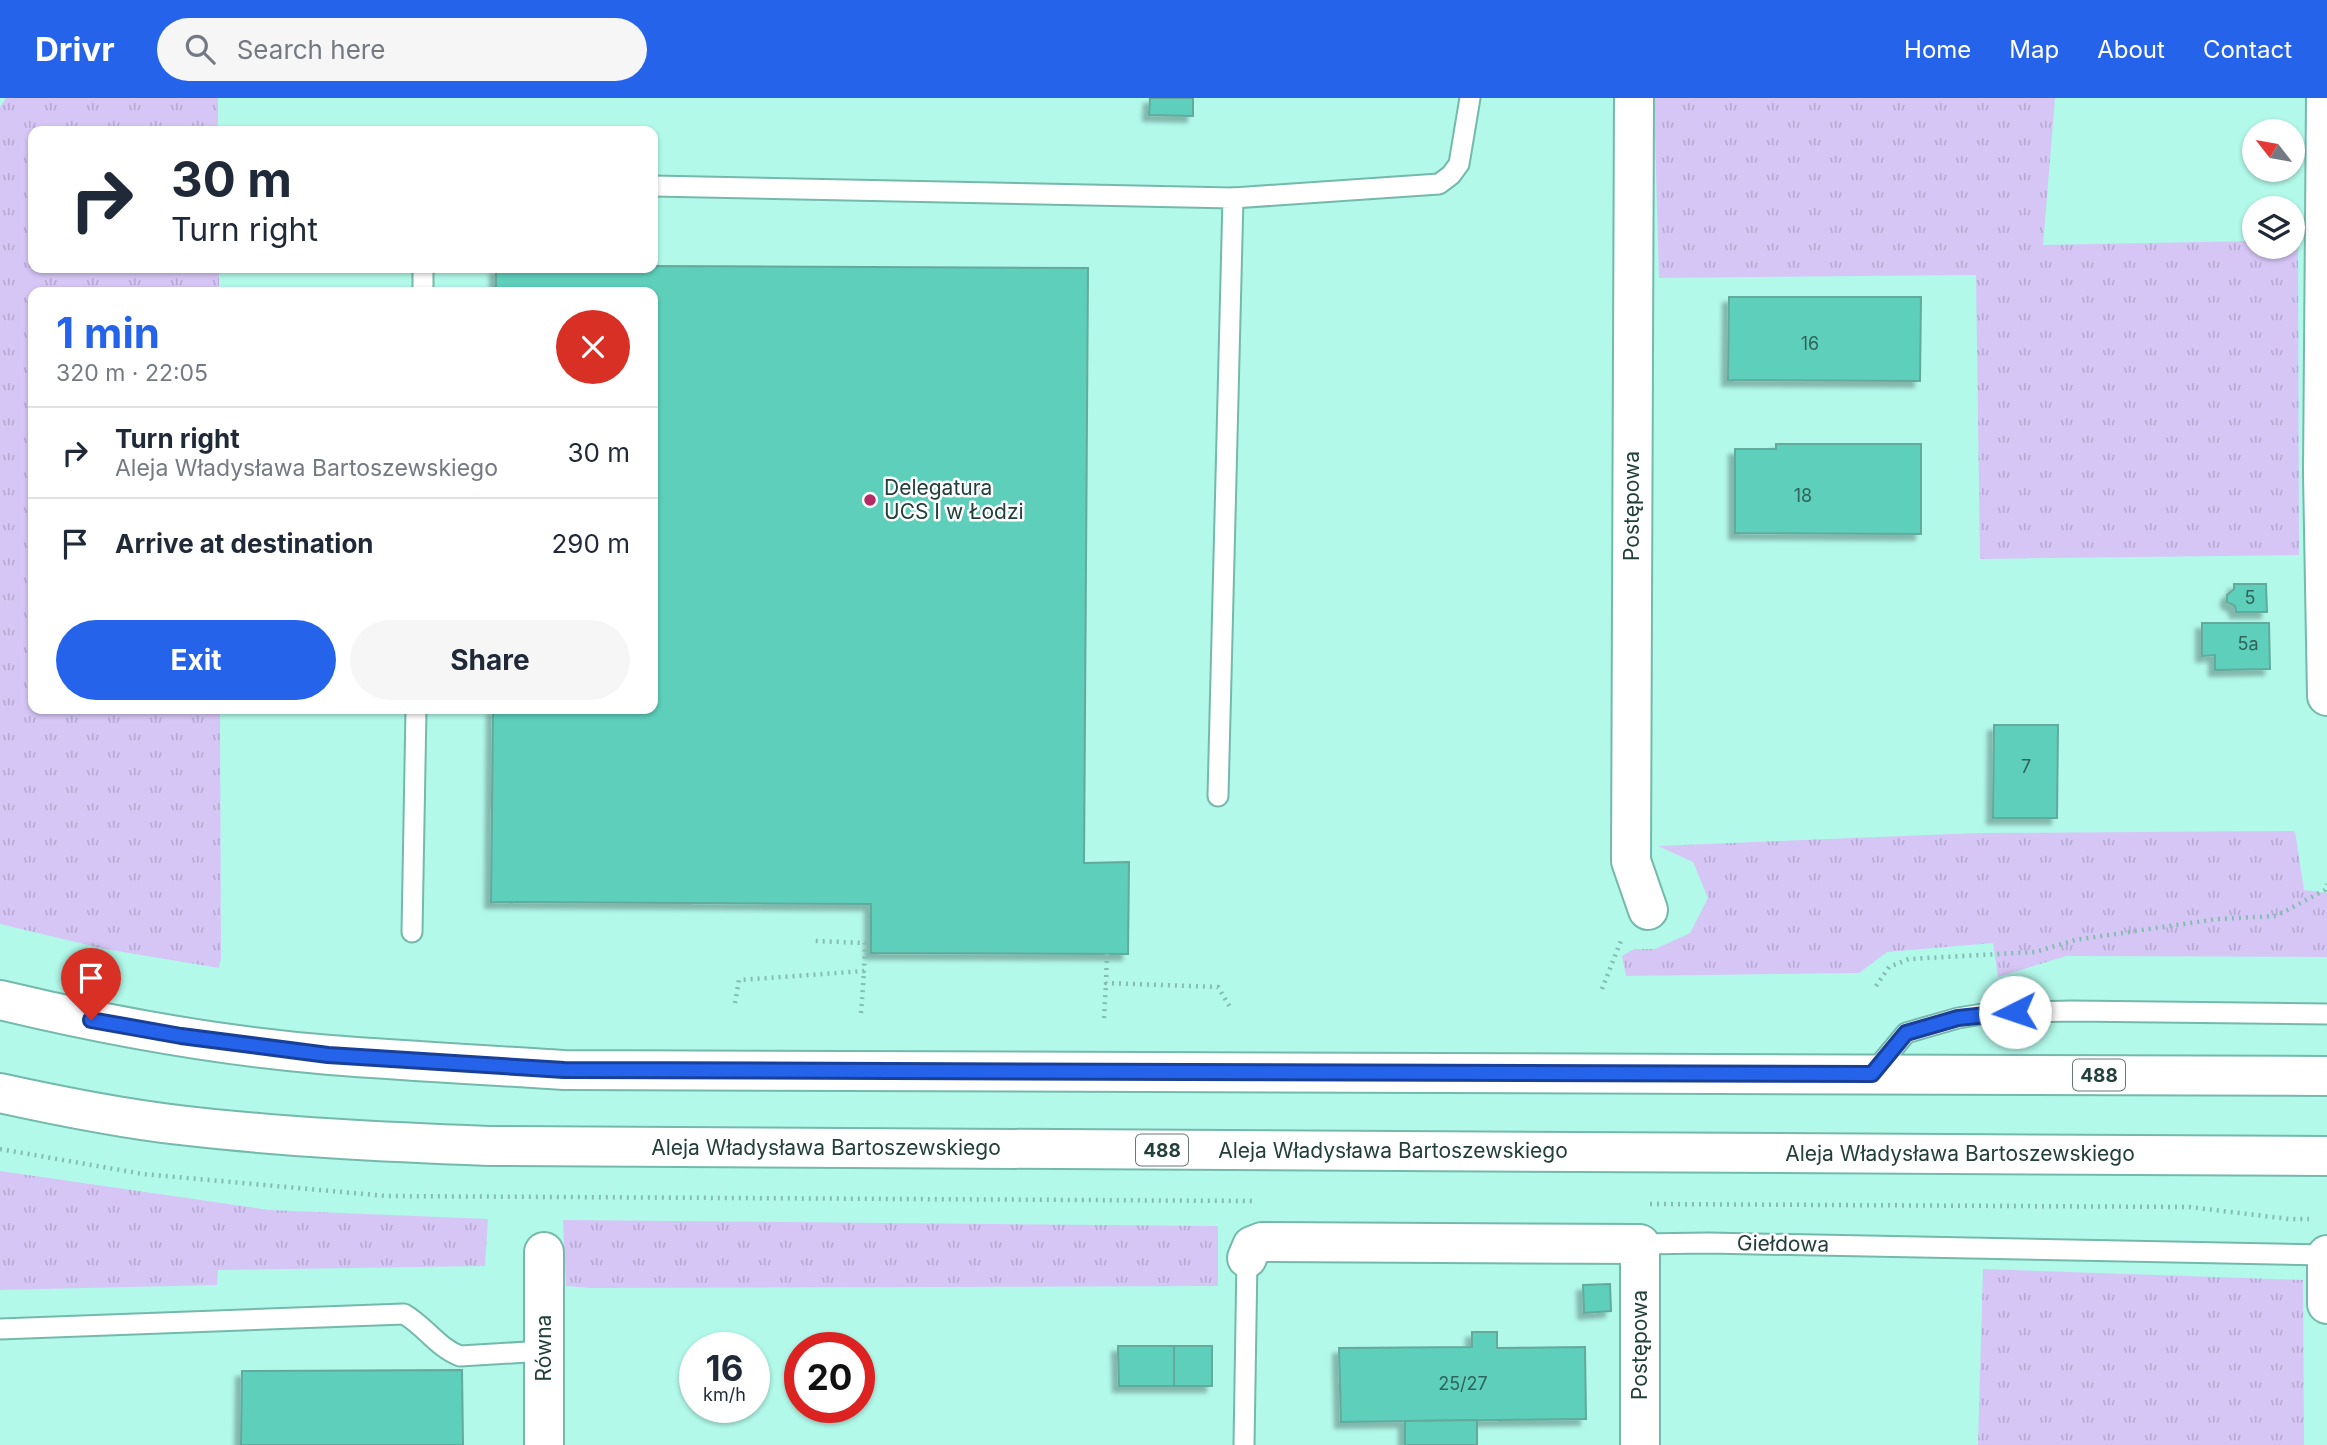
<!DOCTYPE html>
<html lang="en">
<head>
<meta charset="utf-8">
<style>
	body { margin:0; font-family:Inter,sans-serif; background:#f6f6f7; color:#1f2937; height:100vh; display:flex; flex-direction:column; font-size:26px; white-space:nowrap }
	* { box-sizing:border-box; margin:0 }
	p { font-size:23px; color:#747a83 }
	.icon { flex:none; width:38px; height:38px; fill:none; stroke:currentColor; stroke-width:2; stroke-linecap:round; stroke-linejoin:round }
	.map { position:relative; flex:1; overflow:hidden }
	.drawer { position:absolute; left:28px; top:189px; width:630px; height:427px; display:flex; flex-direction:column; background:#fff; border-radius:14px; box-shadow:0 2px 5px #0004 }
	.drawer>* { flex:none }
	.guide { position:absolute; left:28px; top:28px; width:630px; height:147px; border-radius:14px; box-shadow:0 2px 5px #0004; background:#fff; color:#1f2937; overflow:hidden }
	.needle { width:46px; rotate:301deg }
	.buttons { position:absolute; left:2242px; top:21px; display:grid; gap:14px }
	.buttons a { display:grid; place-items:center; width:63px; height:63px; border-radius:50%; background:#fff; box-shadow:0 2px 5px #0004; font-size:35px }
	.speed { position:absolute; left:679px; top:1234px; display:flex; gap:14px; font-size:35px; font-weight:700; text-align:center }
	.speed>* { display:grid; place-content:center; width:91px; height:91px; border-radius:50%; background:#fff; box-shadow:0 2px 5px #0004; line-height:1 }
	.speed small { font-size:18px; font-weight:400 }
	.speed .limit { border:10px solid #d22; background:#fff; color:#111 }
	.pin { position:absolute; display:grid; place-items:center; width:60px; height:60px; color:#fff; margin:-72px -30px; border-radius:50% 50% 50% 0; rotate:-45deg; box-shadow:0 0 7px #0007 }
	.pin .icon { rotate:45deg }
	.me { position:absolute; width:77px; margin:-38px; rotate:266deg; stroke-linejoin:round; filter:drop-shadow(0 0 5px #0008) }
	.turn { display:flex; align-items:center; gap:24px; height:147px; padding:0 28px; font-size:32px }
	.turn .icon { width:91px; height:91px; stroke-width:2.5 }
	.turn b { display:block; font-size:49px; line-height:60px }
	.round { display:grid; place-items:center; flex:none; width:74px; height:74px; border-radius:37px; background:#f6f6f7 }
	.head { display:flex; align-items:center; justify-content:space-between; height:119px; padding:0 28px }
	h1 { font-size:42px; font-weight:700; line-height:52px; color:#2563eb }
	.action { display:flex; gap:14px; margin-top:auto; padding:14px 28px }
	.action a { flex:1; height:80px; border-radius:42px; background:#2563eb; color:#fff; font-size:28px; font-weight:700; line-height:80px; text-align:center }
	.action a+a { background:#f6f6f7; color:#1f2937 }
	ul { padding:0; list-style:none }
	li { display:flex; align-items:center; gap:21px; height:91px; padding:0 28px; border-top:2px solid #e0e1e3 }
	li div { flex:1 }
	li b { display:block; font-size:26px }
	li em { font-style:normal }
	header { display:flex; align-items:center; gap:42px; box-sizing:border-box; height:98px; padding:0 35px; background:#2563eb; color:#fff }
	header strong { font-size:33px }
	nav { display:flex; gap:38px; margin-inline-start:auto; font-size:24px }
	.search { width:490px; height:63px; background:#f6f6f7; display:flex; align-items:center; gap:18px; box-sizing:border-box; padding:0 24px; border-radius:38px; color:#747a83; font-size:26px }
	.map>svg:first-child { display:block }
	.grass { fill:url(#grass-tufts) }
	.building { fill:#5dcfbb; stroke:#64a99c; stroke-width:2; filter:url(#shadow) }
	.lines { fill:none; stroke-linecap:round; stroke-linejoin:round }
	.lane-casing { stroke:#74b9ab; stroke-width:23 }
	.street-casing { stroke:#74b9ab; stroke-width:42 }
	.primary-casing { stroke:#74b9ab; stroke-width:42 }
	.path { stroke:#84bdb2; stroke-width:4.5; stroke-dasharray:2 5; stroke-linecap:butt }
	.lane { stroke:#fff; stroke-width:19 }
	.street { stroke:#fff; stroke-width:38 }
	.primary { stroke:#fff; stroke-width:38 }
	.route-casing { stroke:#184099; stroke-width:18 }
	.route { stroke:#2563eb; stroke-width:12 }
	.poi-dot { fill:#b52964; stroke:#fff; stroke-width:2.5 }
	.labels { text-anchor:middle; stroke-width:5; stroke-linejoin:round; paint-order:stroke }
	.number-label { font-size:18px; fill:#31635a }
	.shield { fill:#fff; stroke:#647975; stroke-width:2 }
	.shield-label { font-size:19px; font-weight:bold; fill:#223f3a }
	.poi-label { font-size:21px; fill:#223f3a; stroke:#fff; text-anchor:start }
	.street-label { font-size:21px; fill:#223f3a; stroke:#fff }
</style>
</head>
<body>
<header>
<strong>Drivr</strong>
<div class="search"><svg class="icon" aria-label="search" viewBox="0 0 24 24"><circle cx="10" cy="10" r="6"/><path d="M15 15l6 6"/></svg>Search here</div>
<nav><a>Home</a><a>Map</a><a>About</a><a>Contact</a></nav>
</header>
<div class="map">
<svg width="2327" height="1347" viewBox="0 0 2327 1347">
	<defs>
		<pattern id="grass-tufts" width="24" height="20" patternUnits="userSpaceOnUse" patternTransform="scale(1.75)"><rect width="24" height="20" fill="#d6c6f6"/><path d="M3 7l-1-3M5 7V3M7 7l1-3M15 17l-1-3M17 17v-4M19 17l1-3" fill="none" stroke="#b7abd4"/></pattern>
		<filter id="shadow"><feDropShadow dx="-6" dy="6" stdDeviation="2" flood-color="#0004"/></filter>
	</defs>
	<rect width="100%" height="100%" fill="#b2f9ea"/>
	<g class="grass">
		<path d="M6 0H218V33H33V170H219V194H33V611H220L221 860 219 870 105 851 0 826V9Z"/>
		<path d="M1654 0H2055L2043 147 2254 143V149H2292L2293 143 2298 142 2299 457 1980 461 1976 177 1659 180Z"/>
		<path d="M2295 733 2304 792 2327 795V859L2076 858H2066L1998 879 1993 845 1887 854 1859 875 1626 878 1622 858 1634 851H1655L1690 835 1708 800 1693 764 1658 748 1977 735Z"/>
		<path d="M0 1073 269 1112 488 1121 485 1168 218 1172 217 1187 0 1192Z"/>
		<path d="M563 1122 1218 1128V1188L591 1190 566 1188Z"/>
		<path d="M1983 1171 2303 1182 2304 1347H1978Z"/>
	</g>
	<g class="building">
		<path d="M1150 0H1193V18L1149 17Z"/>
		<path d="M653 168 1088 170 1084 765 1129 764 1128 856 871 855V806L491 804 493 611H653V194H496V170H653Z"/>
		<path d="M1729 199H1921L1920 283 1728 282Z"/>
		<path d="M1776 346H1921V436L1735 435V351H1776Z"/>
		<path d="M2234 486H2266L2267 514H2236L2235 508 2227 504V497L2234 491Z"/>
		<path d="M2202 525H2269L2270 571 2215 572V557L2202 558Z"/>
		<path d="M1994 627H2058L2057 720H1993Z"/>
		<path d="M1610 1186 1611 1213 1584 1215 1583 1187Z"/>
		<path d="M1472 1234H1497V1250L1585 1249 1586 1321 1341 1324 1339 1250 1472 1249Z"/>
		<path d="M1118 1248H1174V1288H1119Z"/>
		<rect x="1174" y="1248" width="38" height="40"/>
		<path d="M462 1272 463 1347H241L242 1273Z"/>
		<path d="M1477 1322V1347H1405V1323Z"/>
	</g>
	<g class="lines">
		<g class="lane-casing">
			<g id="lane">
				<path d="M653 88 1233 100 1218 698"/>
				<path d="M1233 100 1439 86 1451 77 1459 66 1470 0"/>
				<path d="M423 194V172L425 170"/>
				<path d="M412 834 416 611"/>
				<path d="M1872 976 1906 935 1958 920 1989 915 2071 913 2327 916"/>
				<path d="M1640 1146 1708 1145 2326 1157"/>
				<path d="M0 1231 404 1216C425 1228 438 1250 460 1258L544 1253"/>
				<path d="M1244 1347 1247 1160"/>
			</g>
		</g>
		<g class="street-casing">
			<g id="street">
				<path d="M1634 0 1631 763 1648 812"/>
				<path d="M2326 0 2323 376 2327 598"/>
				<path d="M2327 1157V1206"/>
				<path d="M1247 1160 1252 1148 1262 1144 1640 1146V1347"/>
				<path d="M544 1347V1154"/>
			</g>
		</g>
		<g class="primary-casing">
			<g id="primary">
				<path d="M0 902C108 928 220 948 330 957 408 963 486 967 564 972L2327 978"/>
				<path d="M0 995C59 1008 119 1020 179 1027 282 1039 385 1044 489 1048L2327 1058"/>
			</g>
		</g>
		<g class="path">
			<path d="M1107 856 1106 885 1218 889 1230 909"/>
			<path d="M1876 888 1889 869 1909 861 2035 854 2075 842 2217 821 2276 818 2325 792 2327 786"/>
			<path d="M1602 891 1622 840"/>
			<path d="M735 905 739 882 864 873 865 845 815 843"/>
			<path d="M861 915 864 874"/>
			<path d="M1104 920 1106 886"/>
			<path d="M0 1051 143 1076 386 1098 1252 1103"/>
			<path d="M1650 1106 2189 1109 2289 1121H2309"/>
		</g>
		<use href="#lane" class="lane"/>
		<use href="#street" class="street"/>
		<use href="#primary" class="primary"/>
	</g>
	<g class="lines">
		<g class="route-casing">
			<path id="route" d="M91 922 181 938 328 957 564 972 1872 976 1906 935 1958 920 2015 914"/>
		</g>
		<use href="#route" class="route"/>
	</g>
	<circle class="poi-dot" cx="870" cy="402" r="7"/>
	<g class="labels">
		<g class="number-label">
			<text x="1810" y="252">16</text>
			<text x="1803" y="404">18</text>
			<text x="2250" y="506">5</text>
			<text x="2248" y="552">5a</text>
			<text x="2026" y="675">7</text>
			<text x="1463" y="1292">25/27</text>
		</g>
		<g class="shield">
			<rect x="2073" y="961.5" width="52" height="31" rx="5"/>
			<rect x="1136" y="1036.5" width="52" height="31" rx="5"/>
		</g>
		<g class="shield-label">
			<text x="2099" y="984">488</text>
			<text x="1162" y="1059">488</text>
		</g>
		<g class="poi-label">
			<text x="884" y="397">Delegatura<tspan x="884" dy="24">UCS I w Łodzi</tspan></text>
		</g>
		<g class="street-label">
			<text transform="translate(1632 408) rotate(-90)" y="7">Postępowa</text>
			<text x="826" y="1057">Aleja Władysława Bartoszewskiego</text>
			<text x="1393" y="1060">Aleja Władysława Bartoszewskiego</text>
			<text x="1960" y="1063">Aleja Władysława Bartoszewskiego</text>
			<text transform="translate(1783 1146) rotate(1)" y="7">Giełdowa</text>
			<text transform="translate(1640 1247) rotate(-90)" y="7">Postępowa</text>
			<text transform="translate(544 1250) rotate(-90)" y="7">Równa</text>
		</g>
	</g>
</svg>
<div class="buttons">
<a><svg class="needle" viewBox="-14 -14 28 28"><path d="M0-13l5 13h-10z" fill="#e53935"/><path d="M0 13l5-13h-10z" fill="#747a83"/></svg></a>
<a><svg class="icon" aria-label="layers" viewBox="0 0 24 24"><path d="M12 4l9 5-9 5-9-5zM3 14l9 5 9-5"/></svg></a>
</div>
<div class="speed"><div>16<small>km/h</small></div><div class="limit">20</div></div>
<div class="pin" style="left:91px;top:922px;background:#d93025"><svg class="icon" aria-label="arrive" viewBox="0 0 24 24"><path d="M6 21V4h12l-3 4 3 4H6"/></svg></div>
<svg class="me" style="left:2015px;top:914px" viewBox="-20 -20 40 40"><circle r="19" fill="#fff"/><path d="M0-13L10 11 0 6-10 11z" fill="#2563eb"/></svg>
<div class="guide">
<div class="turn"><svg class="icon" aria-label="right" viewBox="0 0 24 24"><path d="M7 20v-9h11M14 6l5 5-5 5"/></svg><div><b>30 m</b>Turn right</div></div>
</div>
<section class="drawer">
<div class="head"><div><h1>1 min</h1><p>320 m · 22:05</p></div><a class="round" style="background:#d93025;color:#fff"><svg class="icon" aria-label="close" viewBox="0 0 24 24"><path d="M6 6l12 12M18 6L6 18"/></svg></a></div>
<ul>
<li><svg class="icon" aria-label="right" viewBox="0 0 24 24"><path d="M7 20v-9h11M14 6l5 5-5 5"/></svg><div><b>Turn right</b><p>Aleja Władysława Bartoszewskiego</p></div><em>30 m</em></li>
<li><svg class="icon" aria-label="arrive" viewBox="0 0 24 24"><path d="M6 21V4h12l-3 4 3 4H6"/></svg><div><b>Arrive at destination</b></div><em>290 m</em></li>
</ul>
<div class="action"><a>Exit</a><a>Share</a></div>
</section>
</div>
</body>
</html>
